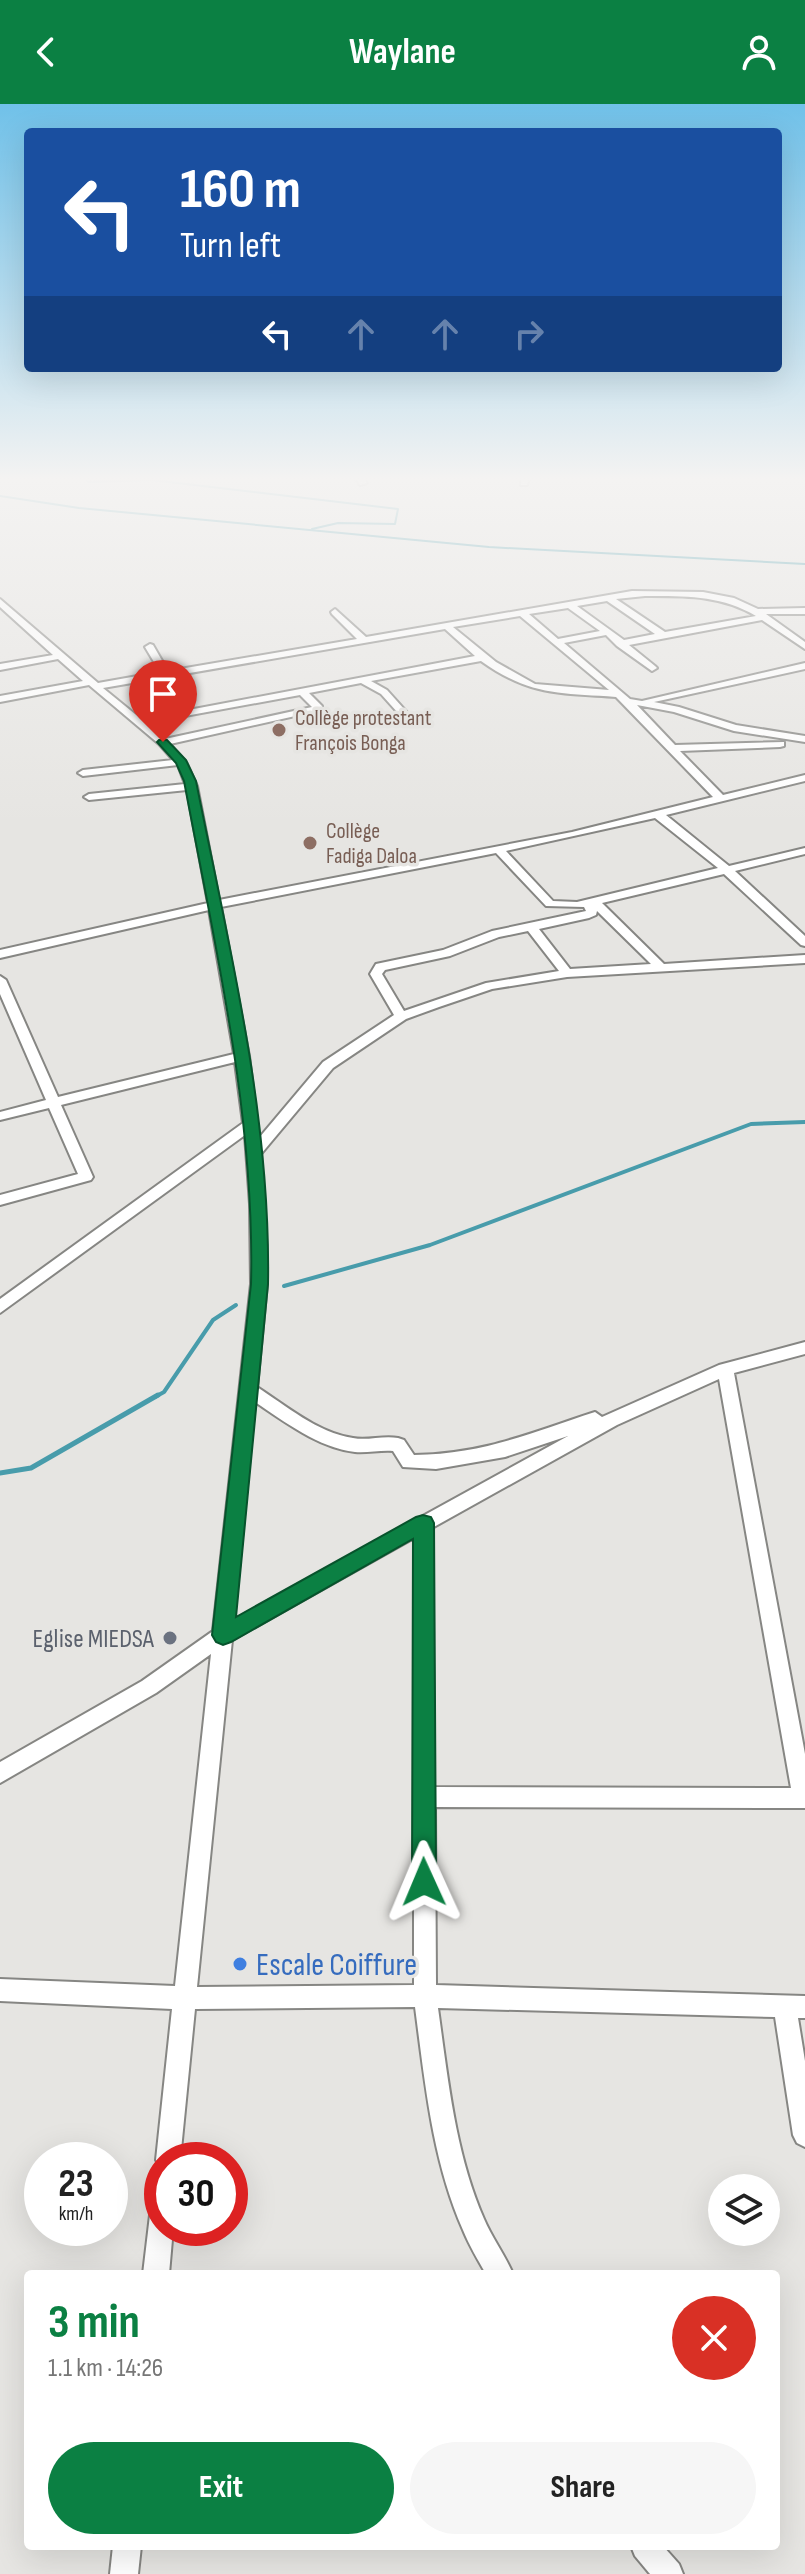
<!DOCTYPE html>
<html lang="en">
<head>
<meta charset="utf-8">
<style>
	body { margin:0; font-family:"Sofia Sans Condensed",sans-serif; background:#f6f6f6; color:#222; height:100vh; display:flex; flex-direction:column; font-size:30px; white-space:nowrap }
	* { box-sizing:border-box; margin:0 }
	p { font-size:26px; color:#767676 }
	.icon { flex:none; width:44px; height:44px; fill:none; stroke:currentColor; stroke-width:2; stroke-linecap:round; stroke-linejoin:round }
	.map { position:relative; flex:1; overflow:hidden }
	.side { position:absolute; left:24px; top:2166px; width:756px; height:280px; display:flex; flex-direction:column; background:#fff; border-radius:8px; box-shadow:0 8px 32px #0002 }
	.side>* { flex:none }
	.hud { position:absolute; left:24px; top:24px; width:758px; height:244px; border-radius:8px; box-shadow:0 8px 32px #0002; background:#1a4fa0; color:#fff; overflow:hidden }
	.buttons { position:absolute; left:708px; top:2070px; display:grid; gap:16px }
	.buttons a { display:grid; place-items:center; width:72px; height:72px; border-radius:50%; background:#fff; box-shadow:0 8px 32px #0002; font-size:40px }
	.speed { position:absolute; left:24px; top:2038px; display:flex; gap:16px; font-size:40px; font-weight:700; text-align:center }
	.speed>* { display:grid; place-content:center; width:104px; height:104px; border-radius:50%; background:#fff; box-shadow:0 8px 32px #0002; line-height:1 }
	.speed small { font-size:20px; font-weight:400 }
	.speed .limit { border:12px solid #d22; background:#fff; color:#111 }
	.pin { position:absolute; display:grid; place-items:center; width:68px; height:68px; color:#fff; margin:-82px -34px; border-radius:50% 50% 50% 0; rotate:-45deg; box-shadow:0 0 8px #0007 }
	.pin .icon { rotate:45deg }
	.me { position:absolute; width:88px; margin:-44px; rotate:359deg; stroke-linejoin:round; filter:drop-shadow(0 0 6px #0008) }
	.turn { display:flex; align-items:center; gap:28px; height:168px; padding:0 24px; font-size:36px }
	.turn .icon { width:104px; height:104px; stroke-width:2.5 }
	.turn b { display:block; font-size:56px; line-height:68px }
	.lanes { display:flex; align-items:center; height:76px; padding:0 24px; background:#0003; justify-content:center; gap:40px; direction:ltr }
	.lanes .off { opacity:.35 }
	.round { display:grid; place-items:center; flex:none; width:84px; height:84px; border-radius:42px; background:#f6f6f6 }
	.headline { display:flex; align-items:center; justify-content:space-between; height:136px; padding:0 24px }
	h1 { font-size:48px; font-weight:700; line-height:60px; color:#0b8043 }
	.button { display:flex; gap:16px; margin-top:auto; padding:16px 24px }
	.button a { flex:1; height:92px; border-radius:48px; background:#0b8043; color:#fff; font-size:32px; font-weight:700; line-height:92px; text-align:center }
	.button a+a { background:#f6f6f6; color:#222 }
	header { display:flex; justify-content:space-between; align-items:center; height:104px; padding:0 24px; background:#0b8043; color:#fff; font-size:36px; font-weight:700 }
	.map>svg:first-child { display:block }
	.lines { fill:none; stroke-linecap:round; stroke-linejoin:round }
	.stream-far2 { stroke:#489cab; stroke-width:2 }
	.stream-far1 { stroke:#489cab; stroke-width:4 }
	.stream { stroke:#489cab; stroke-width:5 }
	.minor-casing { stroke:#868683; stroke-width:4 }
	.minor { fill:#fff; fill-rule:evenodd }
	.route { fill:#0b8043; stroke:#07532c; stroke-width:2 }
	.education-dot { fill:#8d6e63; stroke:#e6e5e2; stroke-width:3 }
	.worship-dot { fill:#6b7280; stroke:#e6e5e2; stroke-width:3 }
	.shop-dot { fill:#3f7fe0; stroke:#e6e5e2; stroke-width:3 }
	.labels { text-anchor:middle; stroke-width:7; stroke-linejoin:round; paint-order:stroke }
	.far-education-label { font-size:22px; fill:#785e54; stroke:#e6e5e2; text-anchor:start }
	.worship-label { font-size:26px; fill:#5b616d; stroke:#e6e5e2; text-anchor:end }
	.near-shop-label { font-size:32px; fill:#366cbe; stroke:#e6e5e2; text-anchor:start }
</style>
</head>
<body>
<header><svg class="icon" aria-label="back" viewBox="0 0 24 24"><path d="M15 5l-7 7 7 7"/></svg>Waylane<svg class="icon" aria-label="person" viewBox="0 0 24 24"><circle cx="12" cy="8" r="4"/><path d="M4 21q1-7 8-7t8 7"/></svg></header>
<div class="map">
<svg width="805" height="2470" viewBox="0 0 805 2470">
	<rect width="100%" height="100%" fill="#e6e5e2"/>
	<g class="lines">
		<g class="stream-far2">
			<path d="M86 375 88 378 152 376 398 405 395 420 338 419 312 425"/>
			<path d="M0 392 79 404 489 443 805 460"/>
		</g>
		<g class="stream-far1">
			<path d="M284 1182 430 1141 751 1020 805 1018"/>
			<path d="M155 1293 164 1288 213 1216 236 1201"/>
		</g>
		<path class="stream" d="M0 1369 31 1364 158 1291"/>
		<g class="minor-casing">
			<g id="minor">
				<path d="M356 375H364L367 379 360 381Z"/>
				<path d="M521 375H529L527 381H521Z"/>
				<path d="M632 487 703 488 734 494 758 505 805 504V510H766L805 538V545L762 516 629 541 655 562 657 564 652 567 617 542 606 531 564 539 630 595 642 597 805 559V565L654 598 679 603 736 621 805 632V638L734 627 674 608 637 601 675 641 784 638V642L780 643 680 647 723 691 805 671V677L666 711 729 762 805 744V750L735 767 805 832V842L801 841 724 770 602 799 664 860 805 851V859L567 873 492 885 439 903 406 915 333 964 261 1050 267 1180 257 1283C285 1301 318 1329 353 1334 368 1337 383 1331 398 1334L404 1336 414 1351C484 1350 530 1329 595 1308L602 1313 719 1261 805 1238V1250L734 1269 805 1650V1704L435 1703 436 1881 805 1892V1914H798L805 1957V2043L797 2039 793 2031 775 1913 438 1904C448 1975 455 2049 484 2115 492 2134 505 2151 513 2170H486C478 2156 469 2141 463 2126 432 2056 425 1978 415 1903L195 1905 180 2056H162V2066L156 2056 172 1905 0 1897V1875L175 1882 211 1550 156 1589 0 1679V1658L142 1577 213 1527 251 1180 250 1100 245 1031 0 1209V1195L243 1019 235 958 61 1001 93 1073 91 1076 0 1101V1091L78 1070 49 1004 0 1016V1008L46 996 0 890V872L6 876 58 993 234 950 209 806 0 854V846L208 799 187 686 89 696 84 693 89 690 185 680 178 661 83 672 78 669 83 666 173 656 159 640 89 581 0 598V592L83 577 58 555 0 566V560L53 551 0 503V495L98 579 160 568 145 543 150 540 153 541 168 567 357 535 332 510 331 508 335 505 366 533ZM645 492C684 492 721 491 756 512L665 528 616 495ZM607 497 655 530 624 536 577 502ZM568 504 600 527 558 535 529 510ZM520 512 609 586 535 580 496 558 453 523ZM445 525 475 552 141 615 103 584ZM481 557C530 592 559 589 616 593L713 693 572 728 219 796 197 682 186 658 170 640 322 606V602L309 589 361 579 381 590 407 619H413V615L387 586 371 577ZM300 591 312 603 165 635 147 619ZM655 714 718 764 577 798 553 797 506 747ZM496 749 546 802 584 803 586 807 492 827 443 846 376 860 370 870 394 911 323 958 259 1034 249 952 221 803ZM597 807 651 860 570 865 539 825 589 814 596 811ZM528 827 559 867 486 879 404 907 382 870 385 866 450 852 499 833ZM719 1275 791 1684 434 1683 432 1424 617 1321ZM255 1298C285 1318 319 1344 355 1348 368 1349 380 1346 393 1347L403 1363 436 1365 505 1353 568 1332 234 1516ZM414 1434V1881L197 1883 232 1536Z"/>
				<path d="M162 2099V2124H173L169 2170H143L150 2111 153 2102Z"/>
				<path d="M113 2442H141L138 2470H110Z"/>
				<path d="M631 2442H663L679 2460 683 2470H650L635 2452Z"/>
			</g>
		</g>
		<use href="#minor" class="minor"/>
	</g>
	<linearGradient id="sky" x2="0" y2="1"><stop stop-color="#70c1e9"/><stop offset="0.52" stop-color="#f4f3f2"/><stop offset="1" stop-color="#f4f3f2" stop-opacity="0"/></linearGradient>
	<rect width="805" height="721" fill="url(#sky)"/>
	<path class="route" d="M159 636H167L186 656 196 677C229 843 271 1010 268 1180L236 1513 416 1413 423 1411 431 1413 434 1419 436 1778 433 1787 424 1790 415 1787 412 1778 413 1435 231 1538 223 1541 216 1538 212 1531 251 1180C255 1010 215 843 184 677L176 659 157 638Z"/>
	<g class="education-dot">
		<circle cx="279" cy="626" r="8"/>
		<circle cx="310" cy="739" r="8"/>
	</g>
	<circle class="worship-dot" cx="170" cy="1534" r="8"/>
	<circle class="shop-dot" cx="240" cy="1860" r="8"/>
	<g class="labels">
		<g class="far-education-label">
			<text x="295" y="621">Collège protestant<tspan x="295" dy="25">François Bonga</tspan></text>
			<text x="326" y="734">Collège<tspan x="326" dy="25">Fadiga Daloa</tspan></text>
		</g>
		<g class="worship-label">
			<text x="154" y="1543">Eglise MIEDSA</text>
		</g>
		<g class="near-shop-label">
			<text x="256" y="1871">Escale Coiffure</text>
		</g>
	</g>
</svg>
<div class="buttons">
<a><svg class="icon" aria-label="layers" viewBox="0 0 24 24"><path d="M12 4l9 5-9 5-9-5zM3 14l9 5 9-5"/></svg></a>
</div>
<div class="speed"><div>23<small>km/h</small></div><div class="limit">30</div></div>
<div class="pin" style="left:163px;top:638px;background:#d93025"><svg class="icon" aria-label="arrive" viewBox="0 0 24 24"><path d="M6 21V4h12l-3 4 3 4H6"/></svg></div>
<svg class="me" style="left:424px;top:1778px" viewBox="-20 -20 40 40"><path d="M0-17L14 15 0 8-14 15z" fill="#0b8043" stroke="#fff" stroke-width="4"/></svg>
<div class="hud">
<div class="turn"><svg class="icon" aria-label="left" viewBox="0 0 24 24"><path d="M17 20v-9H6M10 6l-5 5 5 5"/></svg><div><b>160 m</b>Turn left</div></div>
<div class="lanes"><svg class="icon" aria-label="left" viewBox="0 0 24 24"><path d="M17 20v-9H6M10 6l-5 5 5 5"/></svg><svg class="icon off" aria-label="ahead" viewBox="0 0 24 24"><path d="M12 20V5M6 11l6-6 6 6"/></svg><svg class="icon off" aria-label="ahead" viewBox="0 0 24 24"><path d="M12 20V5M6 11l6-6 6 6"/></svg><svg class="icon off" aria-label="right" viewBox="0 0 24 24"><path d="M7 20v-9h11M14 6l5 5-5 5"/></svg></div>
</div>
<section class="side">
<div class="headline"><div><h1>3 min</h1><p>1.1 km · 14:26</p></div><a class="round" style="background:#d93025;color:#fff"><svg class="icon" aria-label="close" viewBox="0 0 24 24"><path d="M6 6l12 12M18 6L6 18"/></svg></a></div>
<div class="button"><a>Exit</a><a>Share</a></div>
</section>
</div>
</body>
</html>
